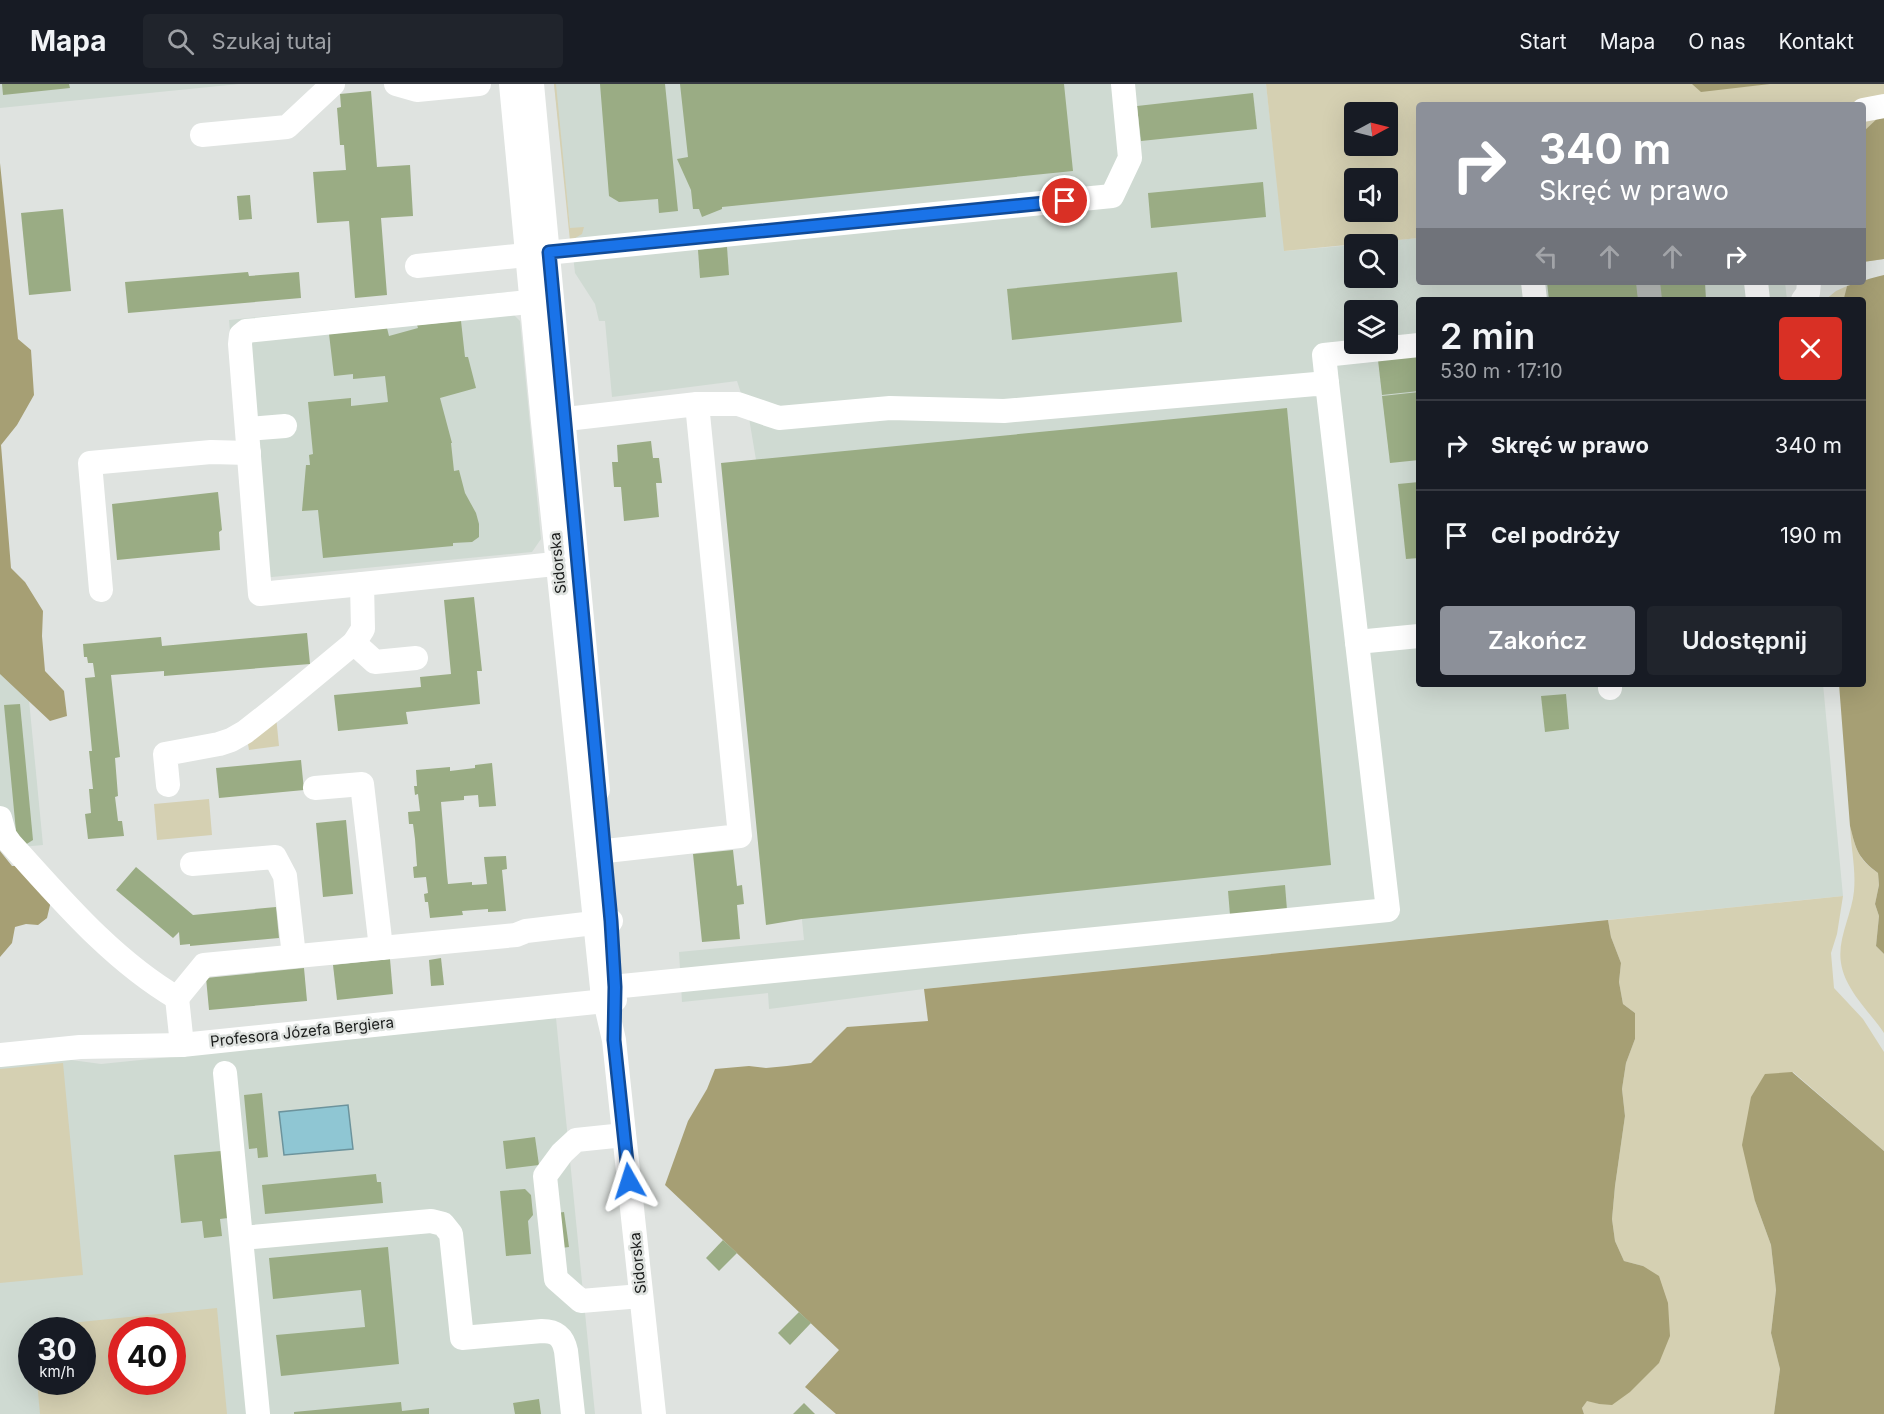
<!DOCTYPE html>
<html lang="pl">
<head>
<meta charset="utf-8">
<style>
	body { margin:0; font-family:Inter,sans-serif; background:#20242c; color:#f1f3f6; height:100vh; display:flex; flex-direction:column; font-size:22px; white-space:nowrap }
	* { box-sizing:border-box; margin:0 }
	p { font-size:20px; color:#9ea1a6 }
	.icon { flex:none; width:33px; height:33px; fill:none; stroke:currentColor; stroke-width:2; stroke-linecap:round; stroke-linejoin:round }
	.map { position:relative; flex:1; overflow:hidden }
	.drawer { position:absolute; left:1416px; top:213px; width:450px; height:390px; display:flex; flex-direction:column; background:#171b24; border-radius:6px; box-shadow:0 6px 24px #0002 }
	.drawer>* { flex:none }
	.banner { position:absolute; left:1416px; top:18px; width:450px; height:183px; border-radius:6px; box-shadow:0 6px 24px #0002; background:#8c9099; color:#fff; overflow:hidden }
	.needle { width:39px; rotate:83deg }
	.buttons { position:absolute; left:1344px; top:18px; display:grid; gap:12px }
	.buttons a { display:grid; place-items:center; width:54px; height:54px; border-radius:6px; background:#171b24; box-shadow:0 6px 24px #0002; font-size:30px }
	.speed { position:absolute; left:18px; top:1233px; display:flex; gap:12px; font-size:30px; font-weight:700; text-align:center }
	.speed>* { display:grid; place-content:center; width:78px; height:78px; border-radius:50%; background:#171b24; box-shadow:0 6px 24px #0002; line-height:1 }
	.speed small { font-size:15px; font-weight:400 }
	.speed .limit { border:9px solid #d22; background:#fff; color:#111 }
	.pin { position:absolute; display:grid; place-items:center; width:51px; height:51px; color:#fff; margin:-26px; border:3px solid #fff; border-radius:50%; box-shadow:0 2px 6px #0007 }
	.me { position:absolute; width:66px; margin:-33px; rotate:354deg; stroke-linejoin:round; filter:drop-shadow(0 0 4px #0008) }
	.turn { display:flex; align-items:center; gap:21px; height:126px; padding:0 24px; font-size:27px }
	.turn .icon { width:78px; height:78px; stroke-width:2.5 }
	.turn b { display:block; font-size:42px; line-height:51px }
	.lanes { display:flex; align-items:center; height:57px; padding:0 24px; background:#0003; justify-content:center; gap:30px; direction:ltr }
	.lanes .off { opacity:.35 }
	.round { display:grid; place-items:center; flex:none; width:63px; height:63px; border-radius:6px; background:#20242c }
	.overview { display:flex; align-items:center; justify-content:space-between; height:102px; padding:0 24px }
	h1 { font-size:36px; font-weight:600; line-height:45px }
	.cta { display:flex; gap:12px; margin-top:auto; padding:12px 24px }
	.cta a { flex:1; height:69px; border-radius:6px; background:#8c9099; color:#fff; font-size:24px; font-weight:600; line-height:69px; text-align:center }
	.cta a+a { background:#20242c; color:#f1f3f6 }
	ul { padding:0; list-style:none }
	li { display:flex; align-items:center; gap:18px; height:90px; padding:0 24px; border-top:2px solid #363941 }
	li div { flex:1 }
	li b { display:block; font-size:22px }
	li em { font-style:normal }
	header { display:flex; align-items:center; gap:36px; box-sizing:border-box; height:84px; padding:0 30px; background:#171b24; border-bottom:2px solid #363941 }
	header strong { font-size:28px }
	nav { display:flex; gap:33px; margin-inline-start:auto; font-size:21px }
	.search { width:420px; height:54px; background:#20242c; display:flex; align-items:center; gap:15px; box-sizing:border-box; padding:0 21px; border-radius:6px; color:#9ea1a6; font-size:22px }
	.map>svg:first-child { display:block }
	.built { fill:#cfdad2; fill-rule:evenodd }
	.green { fill:#d5d0b2; fill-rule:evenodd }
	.forest { fill:#a69f74 }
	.water { fill:#8fc6d3; stroke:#6c939c; stroke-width:1.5 }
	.building { fill:#9aac84 }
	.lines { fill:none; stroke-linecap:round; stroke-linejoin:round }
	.minor-tunnel { stroke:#b7bbb8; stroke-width:24; stroke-dasharray:24 12; stroke-linecap:butt }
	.minor { stroke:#fff; stroke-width:24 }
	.route-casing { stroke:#114b97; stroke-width:15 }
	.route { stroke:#1a73e8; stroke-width:10 }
	.labels { text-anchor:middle; stroke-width:5; stroke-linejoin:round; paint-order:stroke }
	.street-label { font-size:15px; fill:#191b1a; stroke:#dfe3e0 }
</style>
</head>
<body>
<header>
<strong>Mapa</strong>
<div class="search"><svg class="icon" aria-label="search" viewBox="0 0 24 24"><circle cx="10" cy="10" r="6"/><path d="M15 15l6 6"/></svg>Szukaj tutaj</div>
<nav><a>Start</a><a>Mapa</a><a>O nas</a><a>Kontakt</a></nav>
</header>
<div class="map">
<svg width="1884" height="1330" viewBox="0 0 1884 1330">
	<rect width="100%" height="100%" fill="#dfe3e0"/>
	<g class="built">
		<path d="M0 0H239L0 24Z"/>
		<path d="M554 0H1266L1285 167 1354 161V194H1388V160H1355L1419 154V198H1785L1787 216H1419V600H1823L1843 812 924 905 769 925 768 909 682 918 679 868 804 856 756 376 749 334 737 297 612 313 605 237H599L595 220 575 189ZM1354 226H1388V260H1354Z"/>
		<path d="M507 208 510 227 520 237 541 455 532 468 251 495 229 236Z"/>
		<path d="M0 588 29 616 43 761 0 765Z"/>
		<path d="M556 934 595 1330H0V981L64 975 101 980ZM32 1246H82V1298H32ZM122 1246H172V1298H122Z"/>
	</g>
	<g class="green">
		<path d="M554 0H556L570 144 584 143 582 150 570 157Z"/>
		<path d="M1266 0H1884V175L1863 178V21H1419V154L1284 167ZM1354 28H1388V62H1354ZM1354 94H1388V128H1354Z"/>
		<path d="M1847 202 1844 216H1825L1836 207Z"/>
		<path d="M276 632 279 662 249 666 247 654Z"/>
		<path d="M209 715 212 751 157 756 154 720Z"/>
		<path d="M1850 742C1856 766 1858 775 1878 789L1879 801 1875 820 1879 832 1876 862 1884 870V949C1870 928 1845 906 1841 879 1837 855 1852 830 1854 807 1856 785 1851 764 1850 742Z"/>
		<path d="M1843 812 1837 850 1831 869 1834 904 1863 935 1884 968V1067L1793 988 1755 1117 1771 1161 1776 1206 1771 1249 1780 1285 1774 1330H1584L1582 1324 1587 1316 1599 1320 1643 1182 1624 1177 1615 1157 1612 1135 1615 1102 1625 1032 1622 1005 1626 979 1635 955V929L1623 920 1619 898 1621 879 1611 853 1608 836Z"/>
		<path d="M63 979 83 1191 0 1199V985Z"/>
		<path d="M217 1224 227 1330H40L37 1298H82V1246H32L31 1243ZM172 1246V1298H122V1246Z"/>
	</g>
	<g class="forest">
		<path d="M1692 0H1770L1701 8Z"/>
		<path d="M1884 31V175L1863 178V48L1880 32Z"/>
		<path d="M0 79 18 255 31 266 34 311 17 341 1 361 11 484 25 498 43 527 42 552 45 587 64 607 67 632 50 637 0 590Z"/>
		<path d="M1884 191V870L1876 862 1879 832 1875 820 1879 801 1878 789C1858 774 1856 766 1850 742L1839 600H1863V216H1844V214L1847 202C1860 198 1870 194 1884 191Z"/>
		<path d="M0 767 12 782H16L51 817 47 834 38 841 26 840 15 843 12 859 0 873Z"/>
		<path d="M1608 836 1611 853 1621 879 1619 898 1623 920 1635 929V955L1626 979 1622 1005 1625 1032 1615 1102 1612 1135 1615 1157 1624 1177 1643 1182 1659 1192 1668 1219 1670 1252 1659 1279 1630 1308 1612 1321 1599 1320 1587 1317 1582 1324 1584 1330H836L805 1303 839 1266 665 1101 688 1037 707 1005 715 985 749 982 766 984 787 982 811 979 847 943 928 937 924 905Z"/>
		<path d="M1792 988 1884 1067V1330H1774L1780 1285 1771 1249 1776 1206 1771 1161 1755 1117 1742 1061 1751 1013 1765 990Z"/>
	</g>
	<path class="water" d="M348 1021 353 1065 284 1071 279 1028Z"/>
	<g class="building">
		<path d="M2 0H69L70 4 3 11Z"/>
		<path d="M600 0H665L678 127 659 129 658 115 619 118 609 112Z"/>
		<path d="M680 0H1064L1073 87 722 123V125L702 133 699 125H693L691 106 677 75 688 73Z"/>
		<path d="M371 7 377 83 410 81 413 132 381 134 387 211 355 214 349 137 317 139 313 88 346 86 344 61H340L337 24 341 23 340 10Z"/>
		<path d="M1253 9 1257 45 1141 57 1137 22Z"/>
		<path d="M1263 98 1266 133 1151 144 1148 109Z"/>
		<path d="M250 111 252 135 239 136 237 112Z"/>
		<path d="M63 125 71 207 29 211 21 129Z"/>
		<path d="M727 163 729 191 700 194 698 166Z"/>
		<path d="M248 188 249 192 299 188 301 214 128 229 125 198Z"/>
		<path d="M1177 188 1182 238 1012 256 1007 205Z"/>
		<path d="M1547 198H1705L1706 216H1549Z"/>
		<path d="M461 237 465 273H468L476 304 440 314 452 359H451L454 387 459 386 465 409 476 429 479 440V453L472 458 453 459V462L323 474 318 426 302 427 306 381H310L309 371 313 370 308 318 351 314V322L388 318 385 292 353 295V290L334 292 329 250 387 244 389 252 418 244 417 241Z"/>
		<path d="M1419 271V307L1382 311 1378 276Z"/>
		<path d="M1419 308V376L1390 379 1382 312Z"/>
		<path d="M1287 324 1331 781 802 835 766 841 721 379Z"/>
		<path d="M651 357 653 374H659L662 399H656L659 433 624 437 621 403H614L612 378H618L617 361Z"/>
		<path d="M1419 398V474L1406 475 1398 400Z"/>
		<path d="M218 408 222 446 219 448 220 466 117 476 112 420Z"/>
		<path d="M474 513 482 587H477L480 620 406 628 408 640 338 647 334 611 421 603 420 593 451 590 444 516Z"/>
		<path d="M307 549 310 580 164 592V587L111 591 120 673 115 674 118 712 115 713 118 737H122L124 752 88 755 85 730 91 729 89 705H93L89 667H92L85 594 95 593 93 579H88L87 573H84L83 560 161 553 162 562Z"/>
		<path d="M1566 610 1569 645 1545 648 1541 612Z"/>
		<path d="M20 620 33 756 25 761 17 758 4 621Z"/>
		<path d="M301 676 304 706 219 714 216 684Z"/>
		<path d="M492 679 496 722 479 723 478 711 464 712V716L441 718 447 791 448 800 472 798V801L487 800 484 773 506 772 507 785 502 786 506 827 488 828V825L462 827 463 831 430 834 428 818H425L424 810 428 809 426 793 414 794 413 783 417 782 415 755 413 740H409L408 728 420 727 418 710 415 711 414 702H417L416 686 450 683V687L475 684V681Z"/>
		<path d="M346 736 353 810 323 813 316 739Z"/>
		<path d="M733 766 737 802 742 801 744 820 737 821 740 855 702 858 693 770Z"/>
		<path d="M136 783 193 831 276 823 279 854 190 862V860L180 861 179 848 173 854 116 806Z"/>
		<path d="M1285 801 1287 826 1230 831 1228 807Z"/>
		<path d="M441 874 444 901 431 902 429 876Z"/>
		<path d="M390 875 393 910 337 916 333 881Z"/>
		<path d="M304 884 307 917 209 926 206 894Z"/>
		<path d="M262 1009 268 1073 258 1074 257 1064 249 1065 244 1011Z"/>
		<path d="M535 1053 539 1081 506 1085 503 1057Z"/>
		<path d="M221 1067 228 1134 220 1135 222 1152 204 1154 202 1137 181 1139 174 1071Z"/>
		<path d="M376 1090 377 1098H381L383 1119 265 1130 262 1101Z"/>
		<path d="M525 1105 531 1111 533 1131 528 1137 531 1170 506 1172 500 1107Z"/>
		<path d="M564 1128 569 1163 554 1165 549 1130Z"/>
		<path d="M723 1156 737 1169 719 1187 706 1174Z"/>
		<path d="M388 1163 399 1280 281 1292 276 1251 365 1243 361 1206 273 1215 269 1174Z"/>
		<path d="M799 1228 811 1239 790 1261 778 1249Z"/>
		<path d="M539 1315 541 1330H515L513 1319Z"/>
		<path d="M401 1318 402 1327 429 1324V1330H294V1328Z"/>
		<path d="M804 1319 815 1330H793Z"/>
	</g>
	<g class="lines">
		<path class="minor-tunnel" d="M1648 198 1650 216"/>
		<g class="minor">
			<path d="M396 0 417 6 479 0"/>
			<path d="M511 0 543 338 602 904 614 956 654 1330"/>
			<path d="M532 0 598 706"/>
			<path d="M1863 26 1884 22"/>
			<path d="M202 51 287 43 333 0"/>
			<path d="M417 182 1112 112 1130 74 1123 0"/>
			<path d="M1533 198 1535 216"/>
			<path d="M1756 198 1758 216"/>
			<path d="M1803 216 1808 209 1809 198"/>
			<path d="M1327 299 1324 271 1419 261"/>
			<path d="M549 337 697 320 740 752 588 769"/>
			<path d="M247 345 285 342"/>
			<path d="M362 500 260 510 240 260 241 251 246 247 548 216"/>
			<path d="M101 506 90 379 211 368 249 369"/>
			<path d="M1357 558 1419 552"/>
			<path d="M354 559 375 578 416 574"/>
			<path d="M1610 600V604"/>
			<path d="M168 701 165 670 219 660 231 656 245 648 278 622 354 559 363 545 362 500 574 478"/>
			<path d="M315 704 362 700 381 864"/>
			<path d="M0 734 5 752 10 759C61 815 111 875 177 914L204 881 516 851 526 847 611 837"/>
			<path d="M192 780 275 773 285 792 294 872"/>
			<path d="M602 904 1388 826 1327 299 1004 327 890 324 779 334 738 320H697"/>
			<path d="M177 914 182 961"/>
			<path d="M0 971 80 963 182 961 615 916"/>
			<path d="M225 989 258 1330"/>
			<path d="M624 1051 576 1056 562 1069 545 1092 556 1195 581 1217 641 1212"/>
			<path d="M242 1154 431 1137 443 1140 451 1150 462 1254 542 1247C557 1247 563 1253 566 1267L573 1330"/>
		</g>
	</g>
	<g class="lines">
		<g class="route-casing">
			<path id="route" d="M629 1097 614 956 615 903 611 837 549 168 1065 117"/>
		</g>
		<use href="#route" class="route"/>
	</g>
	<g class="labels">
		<g class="street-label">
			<text transform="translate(558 479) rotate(-96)" y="5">Sidorska</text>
			<text transform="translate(302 948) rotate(-6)" y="5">Profesora Józefa Bergiera</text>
			<text transform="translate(638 1179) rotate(-96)" y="5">Sidorska</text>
		</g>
	</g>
</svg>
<div class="buttons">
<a><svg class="needle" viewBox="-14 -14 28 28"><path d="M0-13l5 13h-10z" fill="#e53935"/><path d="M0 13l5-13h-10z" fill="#9ea1a6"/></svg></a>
<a><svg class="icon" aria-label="sound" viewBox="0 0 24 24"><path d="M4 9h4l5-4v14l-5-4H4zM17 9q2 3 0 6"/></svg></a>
<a><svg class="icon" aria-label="search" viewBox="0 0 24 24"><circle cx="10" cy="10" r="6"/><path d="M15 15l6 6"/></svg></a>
<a><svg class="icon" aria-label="layers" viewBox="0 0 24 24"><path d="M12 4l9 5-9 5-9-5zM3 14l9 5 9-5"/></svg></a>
</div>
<div class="speed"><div>30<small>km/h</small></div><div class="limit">40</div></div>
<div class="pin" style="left:1065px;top:117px;background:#d93025"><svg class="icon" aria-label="arrive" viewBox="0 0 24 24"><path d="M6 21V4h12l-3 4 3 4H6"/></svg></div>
<svg class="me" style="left:629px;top:1097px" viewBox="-20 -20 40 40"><path d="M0-17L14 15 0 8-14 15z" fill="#1a73e8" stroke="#fff" stroke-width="4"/></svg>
<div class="banner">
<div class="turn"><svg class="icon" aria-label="right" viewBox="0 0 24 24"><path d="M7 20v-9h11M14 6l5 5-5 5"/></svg><div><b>340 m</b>Skręć w prawo</div></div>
<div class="lanes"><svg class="icon off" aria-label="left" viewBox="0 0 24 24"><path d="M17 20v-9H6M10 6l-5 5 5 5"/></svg><svg class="icon off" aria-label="ahead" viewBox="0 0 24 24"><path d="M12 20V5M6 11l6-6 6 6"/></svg><svg class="icon off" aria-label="ahead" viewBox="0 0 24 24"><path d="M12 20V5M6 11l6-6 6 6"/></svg><svg class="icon" aria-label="right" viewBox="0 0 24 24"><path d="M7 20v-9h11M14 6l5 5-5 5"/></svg></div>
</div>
<section class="drawer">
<div class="overview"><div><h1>2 min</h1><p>530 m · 17:10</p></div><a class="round" style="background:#d93025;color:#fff"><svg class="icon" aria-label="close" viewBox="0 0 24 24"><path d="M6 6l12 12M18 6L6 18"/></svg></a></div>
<ul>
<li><svg class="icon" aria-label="right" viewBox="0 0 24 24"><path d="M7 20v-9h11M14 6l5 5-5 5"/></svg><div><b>Skręć w prawo</b></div><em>340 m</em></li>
<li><svg class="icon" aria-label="arrive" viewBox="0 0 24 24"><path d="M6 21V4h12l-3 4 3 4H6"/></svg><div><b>Cel podróży</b></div><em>190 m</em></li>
</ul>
<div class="cta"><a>Zakończ</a><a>Udostępnij</a></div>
</section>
</div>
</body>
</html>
